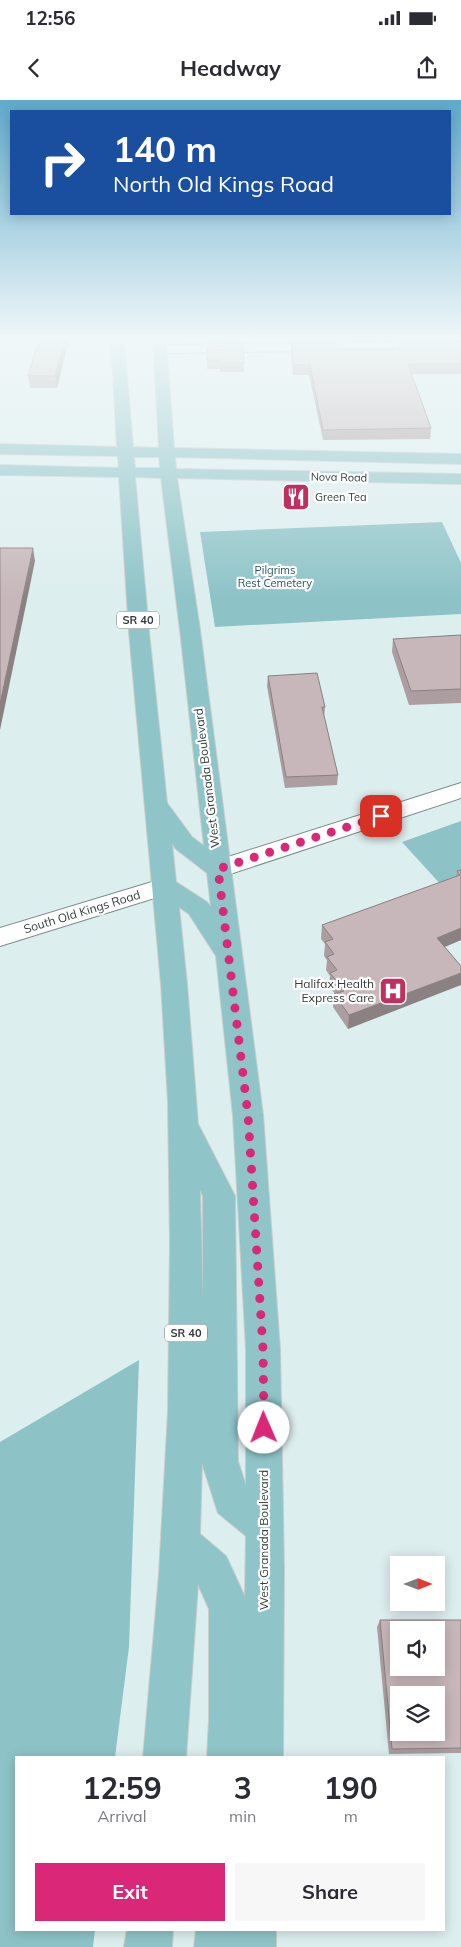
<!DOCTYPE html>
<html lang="en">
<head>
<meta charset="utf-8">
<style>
	body { margin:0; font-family:Mulish,sans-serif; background:#f7f7f7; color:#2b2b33; height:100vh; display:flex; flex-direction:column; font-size:19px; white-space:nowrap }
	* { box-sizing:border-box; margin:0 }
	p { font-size:16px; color:#7c7c81 }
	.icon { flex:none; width:28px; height:28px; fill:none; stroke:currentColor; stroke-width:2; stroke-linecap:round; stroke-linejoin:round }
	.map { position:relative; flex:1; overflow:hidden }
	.sheet { position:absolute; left:15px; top:1656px; width:430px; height:175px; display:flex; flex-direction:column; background:#fff; border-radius:0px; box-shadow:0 2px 12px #0003 }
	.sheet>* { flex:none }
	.banner { position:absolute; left:10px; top:10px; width:441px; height:105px; border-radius:0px; box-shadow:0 2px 12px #0003; background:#1a4fa0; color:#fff; overflow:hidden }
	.needle { width:32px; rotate:90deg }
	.controls { position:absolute; left:390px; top:1456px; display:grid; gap:10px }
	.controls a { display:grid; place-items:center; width:55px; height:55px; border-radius:0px; background:#fff; box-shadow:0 2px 12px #0003; font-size:25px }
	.pin { position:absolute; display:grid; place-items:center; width:42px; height:42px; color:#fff; margin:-21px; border-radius:10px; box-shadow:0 2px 8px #0006 }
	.me { position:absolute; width:55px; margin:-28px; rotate:359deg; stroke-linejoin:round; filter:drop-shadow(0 0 4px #0008) }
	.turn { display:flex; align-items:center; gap:18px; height:105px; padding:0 20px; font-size:22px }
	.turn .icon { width:65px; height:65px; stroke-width:2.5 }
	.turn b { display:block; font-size:35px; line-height:42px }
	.eta { display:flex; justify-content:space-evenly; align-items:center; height:85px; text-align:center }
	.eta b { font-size:30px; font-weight:700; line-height:35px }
	.action { display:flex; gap:10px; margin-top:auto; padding:10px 20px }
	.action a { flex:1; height:58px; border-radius:0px; background:#db2777; color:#fff; font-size:20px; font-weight:700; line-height:58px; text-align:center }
	.action a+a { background:#f7f7f7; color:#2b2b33 }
	.status { display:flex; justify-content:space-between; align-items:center; height:35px; padding:0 25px; background:#fff; direction:ltr }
	.status svg { height:14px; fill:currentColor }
	header { display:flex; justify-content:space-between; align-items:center; height:65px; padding:0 20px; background:#fff; font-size:22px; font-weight:700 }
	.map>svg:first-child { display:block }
	.green { fill:#8dc3c7 }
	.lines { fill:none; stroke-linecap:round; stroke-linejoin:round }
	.minor-casing { stroke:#7c8c8d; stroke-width:2 }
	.major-casing { stroke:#cacccc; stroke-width:2 }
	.minor { fill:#fff; fill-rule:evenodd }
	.major { fill:#8fc4c8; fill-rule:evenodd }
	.wall { fill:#ab9da0 }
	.shaded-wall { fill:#8b8082 }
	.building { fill:#c7b7ba; stroke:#8b8082; fill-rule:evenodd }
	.route { stroke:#db2777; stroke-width:9; stroke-dasharray:0 16.2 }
	.labels { text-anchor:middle; stroke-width:4.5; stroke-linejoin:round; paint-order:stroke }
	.far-street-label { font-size:11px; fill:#353c3c; stroke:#fff }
	.far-poi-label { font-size:11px; fill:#353c3c; stroke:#fff; text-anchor:start }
	.far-park-label { font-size:11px; fill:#2a565a; stroke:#fff }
	.shield { fill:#fff; stroke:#727676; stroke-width:1 }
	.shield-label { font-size:11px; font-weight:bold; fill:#353c3c }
	.street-label { font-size:12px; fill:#353c3c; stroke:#fff }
	.poi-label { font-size:12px; fill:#353c3c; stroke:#fff; text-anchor:end }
</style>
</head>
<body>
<div class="status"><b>12:56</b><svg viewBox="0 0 49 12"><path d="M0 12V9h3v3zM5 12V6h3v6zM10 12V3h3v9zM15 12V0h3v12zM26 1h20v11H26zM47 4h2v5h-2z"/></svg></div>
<header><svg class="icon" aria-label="back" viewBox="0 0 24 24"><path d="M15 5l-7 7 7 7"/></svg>Headway<svg class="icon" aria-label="share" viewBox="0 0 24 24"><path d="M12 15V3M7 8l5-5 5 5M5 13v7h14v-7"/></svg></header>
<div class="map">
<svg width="461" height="1847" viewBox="0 0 461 1847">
	<rect width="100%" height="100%" fill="#ddeeef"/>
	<g class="green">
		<path d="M442 422 461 463V514L215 527 200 432Z"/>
		<path d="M461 721V780L443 787 402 742Z"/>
		<path d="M139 1260 129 1547 115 1657 16 1658V1830H95L93 1847H0V1342Z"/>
	</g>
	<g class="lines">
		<g class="minor-casing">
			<g id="minor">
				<path d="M461 241V249L160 253 153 249 160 245Z"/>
				<path d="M461 683V698L227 775 218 777 209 775 206 769 209 763Z"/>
				<path d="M165 778 174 780 177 786 174 792 0 846V828Z"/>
			</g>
		</g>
		<g class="major-casing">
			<g id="major">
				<path d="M111 238H124L133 347 159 348 153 238H166L174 348 461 354V364L175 357 176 369 461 374V384L177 378 200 530 263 1015 280 1249 284 1468 283 1658H207L209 1620V1509L198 1484 186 1658H143L159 1474 168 1312 170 1144 168 1001 161 884 129 532 119 377 0 375V365L119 368 118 356 0 354V344L117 347ZM134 357H159L160 368H135ZM135 377 161 378 180 530 204 746 192 737 167 703 149 532ZM172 743 176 749 207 773 211 807 207 802 176 782ZM179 807 189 814 216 856 233 1015 246 1249V1386L238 1361 235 1096 198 1024 187 884ZM200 1090 203 1096V1203ZM202 1363 218 1413 246 1436 245 1497 226 1456 200 1434Z"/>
				<path d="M127 1830H173L172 1847H124Z"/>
				<path d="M196 1830H276V1847H194Z"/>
			</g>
		</g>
		<use href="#minor" class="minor"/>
		<use href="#major" class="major"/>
	</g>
	<g class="wall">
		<path d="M69 238 57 288H30L28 276Z"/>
		<rect x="207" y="238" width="35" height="4"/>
		<rect x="289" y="238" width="43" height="3"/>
		<path d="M394 238H461V239L394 240Z"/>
		<path d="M461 241V274H411L431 328 430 339 323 340 309 275H293L291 253V243L336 248H399V242Z"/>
		<path d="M207 246 244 263V272H220V269H207Z"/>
		<path d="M461 535V603L409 605 392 552 393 539Z"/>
		<path d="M268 576 325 607 324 617 338 675 337 685 285 688 267 586Z"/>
		<path d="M461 770V840L445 847 348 929 333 907 335 894 329 886 330 876 326 870 327 860 324 856 325 844 321 839 322 825 456 777 457 771Z"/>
		<path d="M380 1520H461V1653L389 1654 377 1527Z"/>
	</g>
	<g class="shaded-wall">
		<path d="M65 238H69L57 288 55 276Z"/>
		<path d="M33 448 35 461 0 630V604Z"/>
		<path d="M461 828V840L434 851 437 838Z"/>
		<path d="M461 873V885L348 929 349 915Z"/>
	</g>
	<g class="building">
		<path d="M39 238H65L55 276H28Z"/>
		<path d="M461 241V264H408L431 328 323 330 310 265H294L291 243H335L336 248H401L399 242Z"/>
		<path d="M243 245 244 263H220V260H207V246Z"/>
		<path d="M0 448H33L0 604Z"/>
		<path d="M461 535V589L411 591 393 539Z"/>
		<path d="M317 573 325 607H322L338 675 286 677 268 576Z"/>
		<path d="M461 770V828L437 838 461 866V873L349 915 334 894 344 891 330 873 337 870 327 857 334 854 325 842 333 839 322 825 460 775 457 771Z"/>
		<path d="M380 1520H461V1648L392 1649ZM399 1530H436V1568H399ZM399 1595H436V1632H399Z"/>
	</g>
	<linearGradient id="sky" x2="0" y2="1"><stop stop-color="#60aacc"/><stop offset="0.48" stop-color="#f0f7f8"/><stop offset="1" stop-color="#f0f7f8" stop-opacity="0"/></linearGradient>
	<rect width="461" height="497" fill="url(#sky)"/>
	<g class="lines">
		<path class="route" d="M264 1328 263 1249 248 1015 218 769 381 716"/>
	</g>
	<defs>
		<g id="restaurant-square" transform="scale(1.4375)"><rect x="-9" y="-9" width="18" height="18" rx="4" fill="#be3060" stroke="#fff"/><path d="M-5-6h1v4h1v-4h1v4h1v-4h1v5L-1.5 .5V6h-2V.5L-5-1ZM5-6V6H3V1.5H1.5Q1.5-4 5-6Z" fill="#fff"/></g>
		<g id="hospital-square" transform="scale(1.4375)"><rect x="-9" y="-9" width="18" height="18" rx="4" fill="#be3060" stroke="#fff"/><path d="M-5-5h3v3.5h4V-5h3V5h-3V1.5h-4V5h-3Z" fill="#fff"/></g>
	</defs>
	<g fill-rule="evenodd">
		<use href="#restaurant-square" x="296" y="397"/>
		<use href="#hospital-square" x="393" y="891"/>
	</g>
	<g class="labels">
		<g class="far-street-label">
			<text transform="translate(339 377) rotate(1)" y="4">Nova Road</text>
		</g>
		<g class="far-poi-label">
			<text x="315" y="401">Green Tea</text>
		</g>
		<g class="far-park-label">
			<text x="275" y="474">Pilgrims<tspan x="275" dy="13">Rest Cemetery</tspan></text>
		</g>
		<g class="shield">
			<rect x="117" y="511.5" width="42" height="17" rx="4"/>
			<rect x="165" y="1224.5" width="42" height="17" rx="4"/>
		</g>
		<g class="shield-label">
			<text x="138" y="524">SR 40</text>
			<text x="186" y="1237">SR 40</text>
		</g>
		<g class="street-label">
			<text transform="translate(207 678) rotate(-97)" y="4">West Granada Boulevard</text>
			<text transform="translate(82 812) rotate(-17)" y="4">South Old Kings Road</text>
			<text transform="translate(264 1440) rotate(-90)" y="4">West Granada Boulevard</text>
		</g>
		<g class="poi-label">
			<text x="374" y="888">Halifax Health<tspan x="374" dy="14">Express Care</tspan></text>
		</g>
	</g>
</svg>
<div class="controls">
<a><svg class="needle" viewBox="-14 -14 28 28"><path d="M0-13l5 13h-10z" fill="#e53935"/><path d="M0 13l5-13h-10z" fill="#7c7c81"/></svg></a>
<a><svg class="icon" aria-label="sound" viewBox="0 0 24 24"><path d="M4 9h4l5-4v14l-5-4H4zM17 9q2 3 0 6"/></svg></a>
<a><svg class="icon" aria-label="layers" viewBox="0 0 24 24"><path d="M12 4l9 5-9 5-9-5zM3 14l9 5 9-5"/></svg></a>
</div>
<div class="pin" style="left:381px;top:716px;background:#d93025"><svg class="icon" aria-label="arrive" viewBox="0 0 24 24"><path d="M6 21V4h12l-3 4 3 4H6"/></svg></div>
<svg class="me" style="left:264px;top:1328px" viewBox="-20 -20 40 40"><circle r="19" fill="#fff"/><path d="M0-13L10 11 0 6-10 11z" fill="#db2777"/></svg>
<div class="banner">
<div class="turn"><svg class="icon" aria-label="right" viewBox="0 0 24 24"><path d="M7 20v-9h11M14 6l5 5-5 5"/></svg><div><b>140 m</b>North Old Kings Road</div></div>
</div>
<section class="sheet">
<div class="eta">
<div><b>12:59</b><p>Arrival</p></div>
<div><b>3</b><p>min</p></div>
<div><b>190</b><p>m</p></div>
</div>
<div class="action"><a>Exit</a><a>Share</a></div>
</section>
</div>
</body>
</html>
